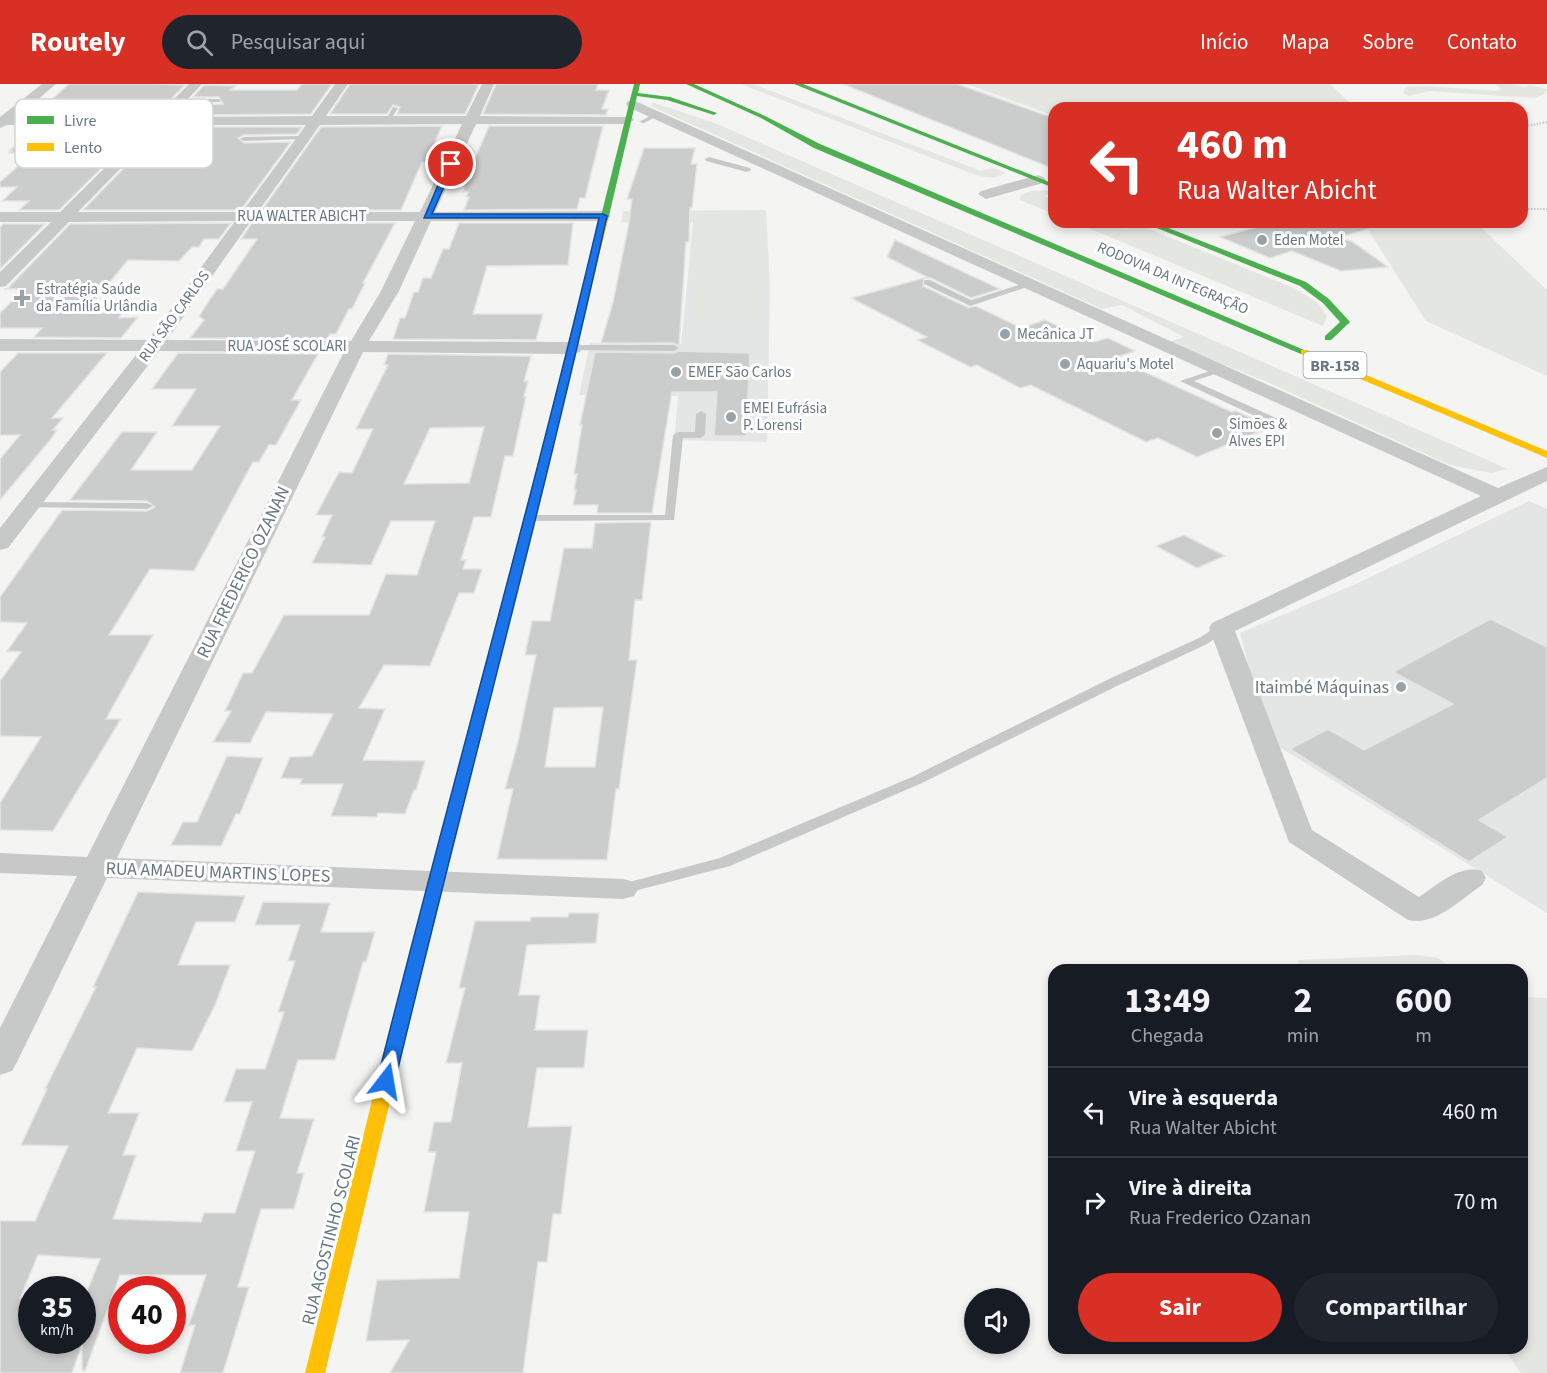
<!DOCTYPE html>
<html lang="pt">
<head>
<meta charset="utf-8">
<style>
	body { margin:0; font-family:"Source Sans 3",sans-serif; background:#20242c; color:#f1f3f6; height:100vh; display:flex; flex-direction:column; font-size:22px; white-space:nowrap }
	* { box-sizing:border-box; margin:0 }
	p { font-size:20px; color:#9ea1a6 }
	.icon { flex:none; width:33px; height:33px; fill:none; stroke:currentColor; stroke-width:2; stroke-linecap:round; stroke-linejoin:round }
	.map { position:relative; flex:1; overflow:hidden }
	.panel { position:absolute; left:1048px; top:880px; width:480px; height:390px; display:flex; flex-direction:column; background:#171b24; border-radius:18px; box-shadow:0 3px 9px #0003 }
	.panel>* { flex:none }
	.hud { position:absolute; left:1048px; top:18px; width:480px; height:126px; border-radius:18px; box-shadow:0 3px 9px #0003; background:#d93025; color:#fff; overflow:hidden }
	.tools { position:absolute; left:964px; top:1204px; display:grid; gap:12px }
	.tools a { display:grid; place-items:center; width:66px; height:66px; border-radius:50%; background:#171b24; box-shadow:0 3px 9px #0003; font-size:30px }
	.speed { position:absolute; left:18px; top:1192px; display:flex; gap:12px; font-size:30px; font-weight:700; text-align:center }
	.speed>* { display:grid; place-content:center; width:78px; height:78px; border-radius:50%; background:#171b24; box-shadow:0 3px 9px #0003; line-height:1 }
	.speed small { font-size:15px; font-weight:400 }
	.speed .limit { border:9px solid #d22; background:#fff; color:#111 }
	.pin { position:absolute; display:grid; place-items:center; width:51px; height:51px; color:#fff; margin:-26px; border:3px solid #fff; border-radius:50%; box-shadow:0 2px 6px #0007 }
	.me { position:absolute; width:66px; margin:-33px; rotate:14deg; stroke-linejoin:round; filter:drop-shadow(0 0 4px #0008) }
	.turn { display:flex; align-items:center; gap:21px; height:126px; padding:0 30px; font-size:27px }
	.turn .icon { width:78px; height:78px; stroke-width:2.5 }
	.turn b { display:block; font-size:42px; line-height:51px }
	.eta { display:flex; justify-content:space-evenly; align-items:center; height:102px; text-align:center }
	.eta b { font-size:36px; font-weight:700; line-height:42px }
	.primary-button { display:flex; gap:12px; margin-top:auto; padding:12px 30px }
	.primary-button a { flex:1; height:69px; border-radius:36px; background:#d93025; color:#fff; font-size:24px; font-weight:700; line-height:69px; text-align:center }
	.primary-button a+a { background:#20242c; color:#f1f3f6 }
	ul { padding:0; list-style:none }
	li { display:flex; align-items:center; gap:18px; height:90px; padding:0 30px; border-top:2px solid #363941 }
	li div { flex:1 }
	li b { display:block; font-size:22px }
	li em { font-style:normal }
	header { display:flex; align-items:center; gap:36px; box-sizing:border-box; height:84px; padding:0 30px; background:#d93025; color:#fff }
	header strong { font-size:28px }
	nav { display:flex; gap:33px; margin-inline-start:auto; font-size:21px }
	.search { width:420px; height:54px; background:#20242c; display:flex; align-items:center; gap:15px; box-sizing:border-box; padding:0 21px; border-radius:33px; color:#9ea1a6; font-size:22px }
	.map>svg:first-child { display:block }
	.built { fill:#e4e6e6 }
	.green { fill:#e3e6e1 }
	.building { fill:#cbcccc; stroke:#e4e4e3; stroke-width:1.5; fill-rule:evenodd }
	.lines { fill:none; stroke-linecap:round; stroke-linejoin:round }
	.path { stroke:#c5c6c7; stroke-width:2; stroke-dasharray:1.5 1.5; stroke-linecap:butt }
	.lane { fill:#c7c9c9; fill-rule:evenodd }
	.street { fill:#c7c9c9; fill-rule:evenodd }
	.fast { fill:#4caf50; fill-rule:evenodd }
	.slow { fill:#ffc107; fill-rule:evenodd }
	.route { fill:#1a73e8; stroke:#114b97; stroke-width:1.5 }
	.poi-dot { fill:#98a3a8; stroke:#fff; stroke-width:2 }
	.labels { text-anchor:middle; stroke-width:6; stroke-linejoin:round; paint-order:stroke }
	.far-street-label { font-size:15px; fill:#677780; stroke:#fff }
	.far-poi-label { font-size:15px; fill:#677780; stroke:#fff; text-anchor:start }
	.shield { fill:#fff; stroke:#95a0a6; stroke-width:1.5 }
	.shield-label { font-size:16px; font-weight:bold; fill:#677780 }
	.street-label { font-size:18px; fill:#677780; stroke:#fff }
	.poi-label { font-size:18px; fill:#677780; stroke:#fff; text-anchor:end }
	.key { fill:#fff; stroke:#d1d6d9; stroke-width:1.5 }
	.key-label { font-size:16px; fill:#677780 }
</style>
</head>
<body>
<header>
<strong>Routely</strong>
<div class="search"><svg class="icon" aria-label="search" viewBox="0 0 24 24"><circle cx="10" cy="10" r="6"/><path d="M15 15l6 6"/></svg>Pesquisar aqui</div>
<nav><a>Início</a><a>Mapa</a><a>Sobre</a><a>Contato</a></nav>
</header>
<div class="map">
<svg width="1547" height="1289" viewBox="0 0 1547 1289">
	<rect width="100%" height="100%" fill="#f4f4f3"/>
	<g class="built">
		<path d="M687 202H770L767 358 674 356 678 312 579 311 590 259 681 260Z"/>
		<path d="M1529 417 1547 425V829L1268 656 1240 549 1358 499Z"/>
	</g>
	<g class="green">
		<path d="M741 0H753L981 87 994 84 1005 89C995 95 988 94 976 91Z"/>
		<path d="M967 0H1330L1355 24H1054V32Z"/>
		<path d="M1495 0H1512L1525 3 1528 1 1547 5 1544 10 1535 14 1430 7 1409 12 1403 9 1406 3 1426 2 1496 7 1501 5Z"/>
		<path d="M652 18 717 40 1508 385 1491 389 1450 381 1265 297 1169 258 1184 253 1122 221 1102 225 651 22Z"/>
		<path d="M1045 106 1054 108 1043 112 1054 116V130L1020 116 1021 111 1031 107Z"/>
		<path d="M766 126 770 202H687L693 138H621L623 127Z"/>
		<path d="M1074 138H1107L1125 145 1139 141 1296 205 1318 219 1327 233 1323 242Z"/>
		<path d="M1351 138H1475L1547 206V292L1426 237 1367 144Z"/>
		<path d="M699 204 758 205 755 239 693 238Z"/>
		<path d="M1416 871 1438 874 1454 886H1297L1299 876Z"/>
		<path d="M1523 913 1547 914V1289H1521L1504 1265 1522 1264V1136L1526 1135 1522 1131Z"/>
	</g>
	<g class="building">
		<path d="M69 0H156L185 1 155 31H34Z"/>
		<path d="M302 0H332L311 30 176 31 185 21 223 20 219 13H193L204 1 236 2 230 6H297Z"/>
		<path d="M350 0H479L465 30H397L400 23 393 21 387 30H330Z"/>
		<path d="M496 0H598L596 6H609L602 25H608L606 31 483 30Z"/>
		<path d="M843 0H957L1054 34V85Z"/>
		<path d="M442 42 426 78H422L401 126H262L321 43Z"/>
		<path d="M489 42H603L585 114H580L577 125 464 126 469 113H466L468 108H463L465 102H463Z"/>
		<path d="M19 43H143L59 126H19L29 117H2L17 103H0V98L32 70 9 69 12 67H9L33 47H15Z"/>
		<path d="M164 43H302L297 50 244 51 238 54 244 59 291 58 241 126H83Z"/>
		<path d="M644 64H695L691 80H697L692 124H690L689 158H686L679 262 674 259H601L613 218 628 144 632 115H627Z"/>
		<path d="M1276 138H1371L1372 144 1339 153 1353 158 1388 183 1341 187 1292 167 1270 174 1220 153Z"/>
		<path d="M231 139 219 155H204L199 163H192L179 177 128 176 84 229H122L119 234 138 233 121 254 34 253 42 244H0V229L24 205H4L8 204 70 140Z"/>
		<path d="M252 139H395L363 199H365L352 225H349L336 250H330L327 255 190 254 204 236 199 232 217 205H223L257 155H241Z"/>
		<path d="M459 139H573L568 181 487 182 473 230H543L536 256 393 255 400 234H405L414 208H418L423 194H431L443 165H449Z"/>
		<path d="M3 140H45L0 185V143Z"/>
		<path d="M895 156 1000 205 971 214 931 194H924L927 193 887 173Z"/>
		<path d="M924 194 923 202 969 224 976 222 1021 244 1045 236 1093 258 1108 254 1135 267 1114 274 1232 328 1236 327 1271 343 1197 373 1158 354 1146 358 1031 301 1020 304 977 281 970 283 917 256 927 253 851 214Z"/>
		<path d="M679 267 750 269 746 352H714L717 308H672L652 429H597L598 421H573L576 406H574L577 390H574L582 341H580L595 268 674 269Z"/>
		<path d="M18 269H107L52 334H63L53 346H57L51 355 0 416V375L20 351H0V288Z"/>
		<path d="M178 269 318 270 292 316H301L276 361H269L259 378H253L194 487 150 485 109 551H153L106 635H121L53 747 0 746V719L41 653 0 652V597L21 568 7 567 27 539 0 538V513L62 426 147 427 155 423 147 417 70 416 122 348H157L131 386H192L220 342H172L196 305H152Z"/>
		<path d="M388 270 531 272 524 297H528L524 313H526L513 372H505L491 433H474L461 476H466L463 485H482L474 509H459L430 582 384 581 359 624 385 625 363 676 425 677 416 706H414L405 730 378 729 377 733 331 732 343 700H300L302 695 281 694 290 673 312 672 333 630 266 628 250 659 213 658 231 627H225L243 589H252L284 531H369L386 490 417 491 435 437H391L371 481 312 479 325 453H322L332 431H316L339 388 352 389 373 345H356L388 281H384ZM484 343 469 399 404 400 430 344Z"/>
		<path d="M651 438 642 516H635L629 576H637L619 705H616L607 776 497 775 513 705H505L518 658 536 571H525L532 537H550L564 464H592L595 439ZM603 623 595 683H545L554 624Z"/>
		<path d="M1184 451 1225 472 1197 484 1156 462Z"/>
		<path d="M1490 535 1547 563V694L1479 736 1508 753 1469 778 1290 665 1328 645 1364 666 1453 620 1393 588Z"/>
		<path d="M227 672 263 674 240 730H236L221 762 171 761 183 738H197Z"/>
		<path d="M138 808 245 812 235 838H196L178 881H230L216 919 192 967 137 964 108 1029H139L123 1071H136L113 1135 201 1138 204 1129H235L255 1067H236L252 1018H224L236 985H265L284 928H278L295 877H288L300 841H255L263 818 330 819 321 848H375L366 878H363L335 976H298L280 1034 314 1035 297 1089H304L294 1125H261L238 1203H249L223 1289H180L195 1241H189L206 1191H120L85 1287 82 1286V1261L72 1289H0V1137H35L68 1062 21 1061 47 1005H45L96 903H93ZM38 1171 100 1175 82 1220V1257H32V1214H20Z"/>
		<path d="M569 829H599L596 859 527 861 519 911H540L535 946H588L584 984H537L528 1043 572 1042 561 1130H553L547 1178H538L523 1289H390L409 1256 366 1257 377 1196 459 1194 469 1128H424L436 1068H428L434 1038H451L462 979H446L465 904H459L475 837H530L531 833H568Z"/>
	</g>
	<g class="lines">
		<g class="path">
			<path d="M1522 43 1547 38"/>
			<path d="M1522 125H1547"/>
		</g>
		<g class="lane">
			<path d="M219 15 221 18 179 19 176 17 179 15Z"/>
			<path d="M393 23 398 24 389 38H385Z"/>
			<path d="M657 28 659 31 644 39 639 38Z"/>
			<path d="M301 52 303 53V55L244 57 240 55 244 53Z"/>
			<path d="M709 73 750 84 751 86 747 88 706 77 705 75Z"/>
			<path d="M924 196H930L971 216 1032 197 1036 200 970 222 924 200Z"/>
			<path d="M573 261H674L679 264 674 267 570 266V262Z"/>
			<path d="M1219 284 1227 286 1194 297 1278 335V339H1270L1180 297Z"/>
			<path d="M701 327 706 330 705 351 700 354H683L674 436 529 437 523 434 529 431H665L673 351 678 348H695L696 330Z"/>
			<path d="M29 418 147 419 153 422 147 425 25 423V419Z"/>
			<path d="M1221 540 1225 541 1227 544 1225 547 1207 560 1119 601 922 699 730 782 623 810 618 809 615 805 618 801 720 774 912 693 1109 595 1199 554Z"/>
		</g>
		<g class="street">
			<path d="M42 0H56L17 33H156L189 0H202L171 33 312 32 335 0H348L326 32H466L482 0H494L480 32 632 33 634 36 627 40H476L435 128 603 127 611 132 603 137H431L399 207 369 257 573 258 580 260 582 264 580 268 573 270 363 268 117 774 623 795 634 798 638 805 634 812 623 815 107 794 17 978 12 987 0 991V944L77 792 0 789V769L87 773 344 268 159 267 8 464 0 466V444L139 267H0V255L148 256 235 137 69 138 6 202 0 203V188L51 138H0V128H60L148 41H7L0 44V33ZM462 40 420 128H258L320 41ZM163 41H306L242 128H78ZM251 137H415L381 207 351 257 167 256Z"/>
			<path d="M633 16 1498 404 1547 383V397L1235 547 1312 746 1419 813C1438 801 1459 780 1482 787L1486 794 1482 801C1461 815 1434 843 1408 836L1289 758 1209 544 1212 539 1481 412 628 23 626 20 628 17Z"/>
			<path d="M1038 91 1043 93 1046 96 1043 99 986 115 978 110 981 107Z"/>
		</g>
		<g class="fast">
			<path d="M634 0H640L638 9 670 13 717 29 714 31 667 16 637 12 608 136 604 138 600 136Z"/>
			<path d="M686 0H694L765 32 820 60 1309 268 1301 270 814 64 761 34Z"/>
			<path d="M794 0H803L1054 100V104Z"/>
			<path d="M1142 138H1153L1306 198 1329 215 1350 238 1331 256H1325V252L1340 238 1323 219 1300 202Z"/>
			<path d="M545 369 550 372 396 992 393 997 387 999 381 997 378 992 540 372Z"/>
		</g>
		<g class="slow">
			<path d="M601 134 608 136 550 372 545 375 540 372Z"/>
			<path d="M1301 266H1307L1547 367V374L1301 270Z"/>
			<path d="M387 985 393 987 396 992 325 1289H305L378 992 381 987Z"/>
		</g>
	</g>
	<path class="route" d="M451 78 454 80 432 130H603L607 132C543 422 464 708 395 997L392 1002 386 1004 380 1002 377 997C449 709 531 423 599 134H424L447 80Z"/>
	<g class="poi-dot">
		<circle cx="1262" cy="156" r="6"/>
		<path d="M19 205h6v6h6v6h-6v6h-6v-6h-6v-6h6z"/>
		<circle cx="1005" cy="250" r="6"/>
		<circle cx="1065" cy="280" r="6"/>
		<circle cx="676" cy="288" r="6"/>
		<circle cx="731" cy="333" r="6"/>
		<circle cx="1217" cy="349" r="6"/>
		<circle cx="1401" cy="603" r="6"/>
	</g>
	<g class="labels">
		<g class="far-street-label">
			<text x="302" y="137">RUA WALTER ABICHT</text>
			<text transform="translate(1173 194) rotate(23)" y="5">RODOVIA DA INTEGRAÇÃO</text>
			<text transform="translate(174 232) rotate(-54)" y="5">RUA SÃO CARLOS</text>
			<text x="287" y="267">RUA JOSÉ SCOLARI</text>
		</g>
		<g class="far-poi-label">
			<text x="1274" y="161">Eden Motel</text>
			<text x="36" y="210">Estratégia Saúde<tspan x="36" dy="17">da Família Urlândia</tspan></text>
			<text x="1017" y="255">Mecânica JT</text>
			<text x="1077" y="285">Aquariu's Motel</text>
			<text x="688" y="293">EMEF São Carlos</text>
			<text x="743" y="329">EMEI Eufrásia<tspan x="743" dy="17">P. Lorensi</tspan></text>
			<text x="1229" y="345">Simões &amp;<tspan x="1229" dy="17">Alves EPI</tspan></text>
		</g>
		<rect class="shield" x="1303.5" y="268" width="63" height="26" rx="4.5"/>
		<g class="shield-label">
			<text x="1335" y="287">BR-158</text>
		</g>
		<g class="street-label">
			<text transform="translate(243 488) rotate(-64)" y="6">RUA FREDERICO OZANAN</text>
			<text transform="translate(218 788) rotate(2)" y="6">RUA AMADEU MARTINS LOPES</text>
			<text transform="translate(331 1146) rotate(-76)" y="6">RUA AGOSTINHO SCOLARI</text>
		</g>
		<g class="poi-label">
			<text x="1389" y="609">Itaimbé Máquinas</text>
		</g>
	</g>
	<rect x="15" y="15" width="198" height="69" rx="9" class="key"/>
	<rect x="27" y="32" width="27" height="8" fill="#4caf50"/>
	<rect x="27" y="59" width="27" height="8" fill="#ffc107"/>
	<g class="key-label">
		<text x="64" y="42">Livre</text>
		<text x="64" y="69">Lento</text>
	</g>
</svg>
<div class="tools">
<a><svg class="icon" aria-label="sound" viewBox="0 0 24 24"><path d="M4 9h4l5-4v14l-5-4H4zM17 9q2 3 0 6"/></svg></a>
</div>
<div class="speed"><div>35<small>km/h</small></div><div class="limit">40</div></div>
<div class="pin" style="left:451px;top:80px;background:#d93025"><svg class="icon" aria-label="arrive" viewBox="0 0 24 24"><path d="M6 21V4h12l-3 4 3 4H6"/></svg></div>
<svg class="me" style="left:386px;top:997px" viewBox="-20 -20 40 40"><path d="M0-17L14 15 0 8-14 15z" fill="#1a73e8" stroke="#fff" stroke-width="4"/></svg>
<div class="hud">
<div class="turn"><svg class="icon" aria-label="left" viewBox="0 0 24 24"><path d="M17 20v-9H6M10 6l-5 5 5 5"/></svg><div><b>460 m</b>Rua Walter Abicht</div></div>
</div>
<section class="panel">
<div class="eta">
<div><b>13:49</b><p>Chegada</p></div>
<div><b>2</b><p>min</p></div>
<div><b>600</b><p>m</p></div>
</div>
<ul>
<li><svg class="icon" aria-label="left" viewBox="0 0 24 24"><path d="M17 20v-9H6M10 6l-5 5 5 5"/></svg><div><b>Vire à esquerda</b><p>Rua Walter Abicht</p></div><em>460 m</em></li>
<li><svg class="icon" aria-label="right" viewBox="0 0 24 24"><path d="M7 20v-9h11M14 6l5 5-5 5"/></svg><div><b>Vire à direita</b><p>Rua Frederico Ozanan</p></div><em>70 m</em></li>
</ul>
<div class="primary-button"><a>Sair</a><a>Compartilhar</a></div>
</section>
</div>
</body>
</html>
